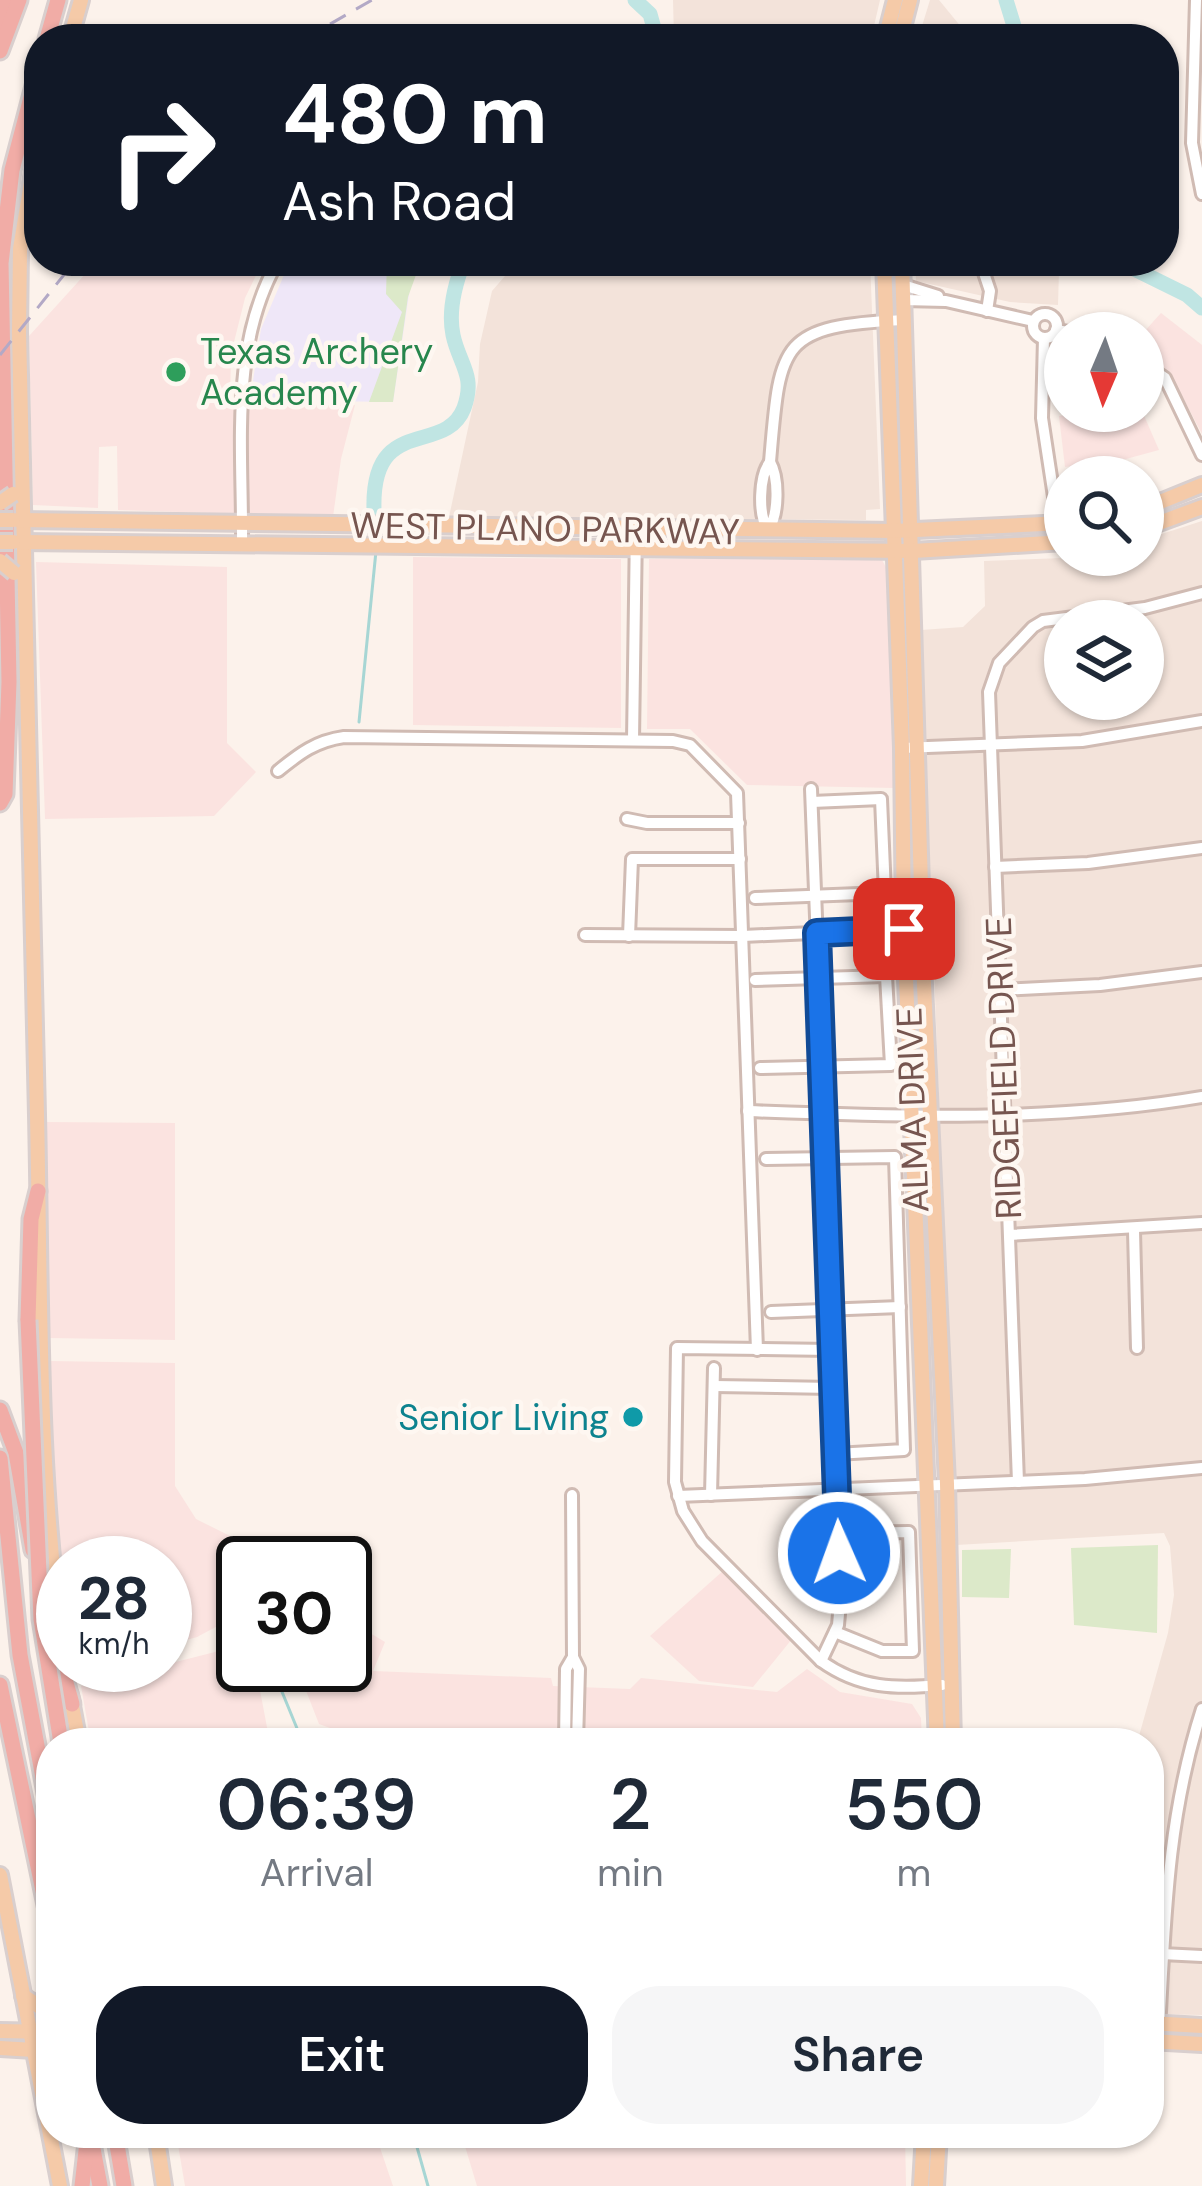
<!DOCTYPE html>
<html lang="en">
<head>
<meta charset="utf-8">
<style>
	body { margin:0; font-family:"DM Sans",sans-serif; background:#f6f6f7; color:#1f2937; height:100vh; display:flex; flex-direction:column; font-size:45px; white-space:nowrap }
	* { box-sizing:border-box; margin:0 }
	p { font-size:39px; color:#747a83 }
	.icon { flex:none; width:66px; height:66px; fill:none; stroke:currentColor; stroke-width:2; stroke-linecap:round; stroke-linejoin:round }
	.map { position:relative; flex:1; overflow:hidden }
	.sheet { position:absolute; left:36px; top:1728px; width:1128px; height:420px; display:flex; flex-direction:column; background:#fff; border-radius:48px; box-shadow:0 3px 9px #0004 }
	.sheet>* { flex:none }
	.top-card { position:absolute; left:24px; top:24px; width:1155px; height:252px; border-radius:48px; box-shadow:0 3px 9px #0004; background:#111827; color:#fff; overflow:hidden }
	.needle { width:78px; rotate:182deg }
	.fabs { position:absolute; left:1044px; top:312px; display:grid; gap:24px }
	.fabs a { display:grid; place-items:center; width:120px; height:120px; border-radius:50%; background:#fff; box-shadow:0 3px 9px #0004; font-size:60px }
	.speed { position:absolute; left:36px; top:1536px; display:flex; gap:24px; font-size:60px; font-weight:700; text-align:center }
	.speed>* { display:grid; place-content:center; width:156px; height:156px; border-radius:50%; background:#fff; box-shadow:0 3px 9px #0004; line-height:1 }
	.speed small { font-size:30px; font-weight:400 }
	.speed .limit { border:6px solid #111; border-radius:18px; background:#fff; color:#111 }
	.pin { position:absolute; display:grid; place-items:center; width:102px; height:102px; color:#fff; margin:-51px; border-radius:24px; box-shadow:0 6px 18px #0006 }
	.me { position:absolute; width:132px; margin:-66px; rotate:358deg; stroke-linejoin:round; filter:drop-shadow(0 0 9px #0008) }
	.turn { display:flex; align-items:center; gap:42px; height:252px; padding:0 60px; font-size:54px }
	.turn .icon { width:156px; height:156px; stroke-width:2.5 }
	.turn b { display:block; font-size:84px; line-height:102px }
	.eta { display:flex; justify-content:space-evenly; align-items:center; height:204px; text-align:center }
	.eta b { font-size:72px; font-weight:600; line-height:84px }
	.primary-button { display:flex; gap:24px; margin-top:auto; padding:24px 60px }
	.primary-button a { flex:1; height:138px; border-radius:48px; background:#111827; color:#fff; font-size:48px; font-weight:600; line-height:138px; text-align:center }
	.primary-button a+a { background:#f6f6f7; color:#1f2937 }
	.map>svg:first-child { display:block }
	.residential { fill:#f3e3da; fill-rule:evenodd }
	.commercial { fill:#fbe3e0 }
	.education { fill:#efe7f8 }
	.green { fill:#dce9c9 }
	.lines { fill:none; stroke-linecap:round; stroke-linejoin:round }
	.stream { stroke:#a7d6d4; stroke-width:3 }
	.river { stroke:#c0e5e3; stroke-width:15 }
	.minor-casing { stroke:#d0bbb3; stroke-width:16 }
	.major-casing { stroke:#d9cfce; stroke-width:20 }
	.highway-casing { stroke:#d9cfce; stroke-width:21 }
	.minor { stroke:#fff; stroke-width:10 }
	.major { stroke:#f5caa8; stroke-width:14 }
	.highway { stroke:#f1aca6; stroke-width:15 }
	.rail { stroke:#b3a9c6; stroke-width:3; stroke-dasharray:18 12; stroke-linecap:butt }
	.major-bridge-casing { stroke:#d9cfce; stroke-width:20; stroke-linecap:butt }
	.highway-bridge-casing { stroke:#d9cfce; stroke-width:21; stroke-linecap:butt }
	.major-bridge { stroke:#f5caa8; stroke-width:14 }
	.highway-bridge { stroke:#f1aca6; stroke-width:15 }
	.route-casing { stroke:#114b97; stroke-width:30 }
	.route { stroke:#1a73e8; stroke-width:21 }
	.leisure-dot { fill:#2e9e5b; stroke:#fef7f1; stroke-width:4.5 }
	.culture-dot { fill:#0f9aa8; stroke:#fef7f1; stroke-width:4.5 }
	.labels { text-anchor:middle; stroke-width:9; stroke-linejoin:round; paint-order:stroke }
	.leisure-label { font-size:36px; fill:#27864d; stroke:#fef7f1; text-anchor:start }
	.street-label { font-size:36px; fill:#76554f; stroke:#fef7f1 }
	.culture-label { font-size:36px; fill:#0d838f; stroke:#fef7f1; text-anchor:end }
</style>
</head>
<body>
<div class="map">
<svg width="1202" height="2186" viewBox="0 0 1202 2186">
	<rect width="100%" height="100%" fill="#fcf2eb"/>
	<g class="residential">
		<path d="M673 0H880L871 39H674Z"/>
		<path d="M930 0H939L971 39H918Z"/>
		<path d="M518 261H870L880 509 866 510V520L449 517 478 382 480 344 492 291Z"/>
		<path d="M915 261H1047L1059 271 1058 305 1010 302 916 281Z"/>
		<path d="M1202 521V2015L1149 2014V1743H1137L1168 1633 1174 1595 1170 1546 1164 1533 956 1545 921 630 963 627 985 606 984 561 1143 555V540ZM1065 621H1143V699H1065Z"/>
	</g>
	<g class="commercial">
		<path d="M97 261H263L245 298 231 354 230 403 355 405 341 459 333 517 118 510 117 446 99 447 98 508 33 505 29 336Z"/>
		<path d="M1161 313 1202 345V434L1174 381 1143 350V333Z"/>
		<path d="M1092 411H1142L1159 450 1126 459 1065 467 1059 416Z"/>
		<path d="M413 557 621 559V728L413 725Z"/>
		<path d="M873 558 882 560 887 569 894 788 747 785 690 729H647L649 559Z"/>
		<path d="M36 562 227 567V743L256 772 214 816 45 819Z"/>
		<path d="M45 1122 175 1123V1340L49 1338Z"/>
		<path d="M49 1361 175 1363V1486L196 1519 254 1548V1563H243V1607L227 1621 197 1637 165 1646V1563H63V1585L52 1491Z"/>
		<path d="M724 1570 792 1639 753 1687 699 1681 650 1636Z"/>
		<path d="M345 1618 385 1642 373 1671 551 1678 553 1686 630 1689 641 1678 777 1692 807 1669 840 1692 912 1704 921 1718 922 1743H342L341 1732 319 1724 296 1665H345Z"/>
		<path d="M236 1640 243 1665H249L259 1685 270 1743H91L81 1686 215 1652Z"/>
		<path d="M176 2133H375L393 2186H185Z"/>
		<path d="M461 2133H905L906 2186H477Z"/>
	</g>
	<path class="education" d="M290 261H414L393 402 250 400 261 329Z"/>
	<g class="green">
		<path d="M387 261H421L408 297 393 402H369L402 312 386 294Z"/>
		<path d="M1158 1545 1157 1633 1074 1625 1071 1548Z"/>
		<path d="M1011 1549 1009 1598 962 1597V1550Z"/>
	</g>
	<g class="lines">
		<g class="stream">
			<path d="M359 722 376 551"/>
			<path d="M271 1665 303 1743"/>
			<path d="M413 2133 428 2186"/>
		</g>
		<g class="river">
			<path d="M635 0 650 14 657 39"/>
			<path d="M1006 0 1018 39"/>
			<path d="M1118 261 1187 295 1202 308"/>
			<path d="M374 510C371 413 445 457 464 408 476 375 459 364 453 335 448 311 455 284 464 261"/>
		</g>
		<g class="minor-casing">
			<g id="minor">
				<path d="M1196 0 1192 143 1202 194"/>
				<path d="M980 261 990 291 987 311"/>
				<path d="M903 285 938 296"/>
				<path d="M903 300 946 301 1033 321"/>
				<circle cx="1045" cy="326" r="12"/>
				<path d="M1056 330 1074 333"/>
				<path d="M1044 338 1042 418 1058 523"/>
				<path d="M1143 363 1165 378 1202 455"/>
				<path d="M770 462C780 342 779 326 904 320"/>
				<path d="M770 462C779 478 779 515 768 530 758 515 759 476 770 462Z"/>
				<path d="M242 543C243 449 229 346 278 261"/>
				<path d="M633 740 636 528"/>
				<path d="M902 748 1082 741 1202 721"/>
				<path d="M278 771C300 753 316 741 344 737L673 741 690 745 737 793 757 1350"/>
				<path d="M811 789 842 1580 838 1625 821 1661"/>
				<path d="M627 819 647 823H739"/>
				<path d="M995 867 1088 863 1202 848"/>
				<path d="M755 898 885 893 881 799 812 802"/>
				<path d="M585 935 743 936 904 929"/>
				<path d="M629 936 632 859H740"/>
				<path d="M755 980 886 976 891 1065 760 1068"/>
				<path d="M1000 990 1100 985 1202 972"/>
				<path d="M748 1111C897 1117 1055 1122 1202 1097"/>
				<path d="M766 1159 895 1157 904 1450 836 1454"/>
				<path d="M1134 1231 1137 1348"/>
				<path d="M1009 1235 1202 1223"/>
				<path d="M771 1312 900 1307"/>
				<path d="M832 1350 677 1348 675 1482 683 1511 702 1541 821 1661C860 1689 896 1689 942 1685"/>
				<path d="M714 1386 833 1388"/>
				<path d="M1018 1482 989 692 999 663 1033 627 1043 621 1145 608 1202 593"/>
				<path d="M572 1495 573 1657 579 1669 577 1743"/>
				<path d="M711 1495 714 1368"/>
				<path d="M678 1496 1085 1479 1202 1468"/>
				<path d="M835 1632 882 1651H913L909 1532 839 1533"/>
				<path d="M565 1743 566 1669 573 1657"/>
				<path d="M1162 1954 1202 1956"/>
				<path d="M1159 2031C1165 1919 1167 1818 1202 1709"/>
			</g>
		</g>
		<g class="major-casing">
			<g id="major">
				<path d="M70 39 81 0"/>
				<path d="M885 39 895 0"/>
				<path d="M900 39 910 0"/>
				<path d="M39 135 20 249 19 332C25 593 31 854 37 1115 41 1294 37 1472 63 1651"/>
				<path d="M884 261 902 748 904 929 937 1743"/>
				<path d="M902 261 924 985 947 1484 953 1743"/>
				<path d="M1143 509 1202 485"/>
				<path d="M18 520 894 531 1065 523"/>
				<path d="M1143 529 1202 507"/>
				<path d="M20 542 913 551 1065 542"/>
				<path d="M70 1695 79 1743"/>
				<path d="M0 1875 60 2186"/>
				<path d="M23 1996 51 2014"/>
				<path d="M1149 2023 1202 2026"/>
				<path d="M0 2031 51 2032"/>
				<path d="M1149 2041 1202 2044"/>
				<path d="M0 2048 51 2051"/>
				<path d="M156 2133 164 2186"/>
				<path d="M921 2186 924 2133"/>
				<path d="M936 2186 939 2133"/>
			</g>
		</g>
		<g class="highway-casing">
			<g id="highway">
				<path d="M0 27 4 0"/>
				<path d="M47 39 58 0"/>
				<path d="M0 51 19 0"/>
				<path d="M0 803 5 794 9 682 1 263 12 170 39 67"/>
				<path d="M28 1320 31 1219 38 1191"/>
				<path d="M0 1410 16 1453 33 1550"/>
				<path d="M0 1458 20 1655 51 1820"/>
				<path d="M47 1615 72 1704"/>
				<path d="M0 1685 51 1929"/>
				<path d="M90 2133 100 2186"/>
				<path d="M115 2133 124 2186"/>
				<path d="M82 2186 87 2142"/>
			</g>
		</g>
		<use href="#minor" class="minor"/>
		<use href="#major" class="major"/>
		<use href="#highway" class="highway"/>
		<g class="rail">
			<path d="M304 39 372 0"/>
			<path d="M0 355 75 261"/>
		</g>
		<g class="major-bridge-casing">
			<g id="major-bridge">
				<path d="M0 503 13 494"/>
				<path d="M0 520H13"/>
				<path d="M0 542H13"/>
				<path d="M0 561 14 573"/>
			</g>
		</g>
		<g class="highway-bridge-casing">
			<path id="highway-bridge" d="M28 1320 41 1619 61 1743"/>
		</g>
		<use href="#major-bridge" class="major-bridge"/>
		<use href="#highway-bridge" class="highway-bridge"/>
	</g>
	<g class="lines">
		<g class="route-casing">
			<path id="route" d="M839 1553 817 933 904 929"/>
		</g>
		<use href="#route" class="route"/>
	</g>
	<circle class="leisure-dot" cx="176" cy="372" r="12"/>
	<circle class="culture-dot" cx="633" cy="1417" r="12"/>
	<g class="labels">
		<g class="leisure-label">
			<text x="200" y="364">Texas Archery<tspan x="200" dy="41">Academy</tspan></text>
		</g>
		<g class="street-label">
			<text transform="translate(545 528) rotate(1)" y="13">WEST PLANO PARKWAY</text>
			<text transform="translate(1003 1068) rotate(-92)" y="13">RIDGEFIELD DRIVE</text>
			<text transform="translate(912 1110) rotate(-92)" y="13">ALMA DRIVE</text>
		</g>
		<g class="culture-label">
			<text x="609" y="1430">Senior Living</text>
		</g>
	</g>
</svg>
<div class="fabs">
<a><svg class="needle" viewBox="-14 -14 28 28"><path d="M0-13l5 13h-10z" fill="#e53935"/><path d="M0 13l5-13h-10z" fill="#747a83"/></svg></a>
<a><svg class="icon" aria-label="search" viewBox="0 0 24 24"><circle cx="10" cy="10" r="6"/><path d="M15 15l6 6"/></svg></a>
<a><svg class="icon" aria-label="layers" viewBox="0 0 24 24"><path d="M12 4l9 5-9 5-9-5zM3 14l9 5 9-5"/></svg></a>
</div>
<div class="speed"><div>28<small>km/h</small></div><div class="limit">30</div></div>
<div class="pin" style="left:904px;top:929px;background:#d93025"><svg class="icon" aria-label="arrive" viewBox="0 0 24 24"><path d="M6 21V4h12l-3 4 3 4H6"/></svg></div>
<svg class="me" style="left:839px;top:1553px" viewBox="-20 -20 40 40"><circle r="17" fill="#1a73e8" stroke="#fff" stroke-width="3"/><path d="M0-11L8 9 0 5-8 9z" fill="#fff"/></svg>
<div class="top-card">
<div class="turn"><svg class="icon" aria-label="right" viewBox="0 0 24 24"><path d="M7 20v-9h11M14 6l5 5-5 5"/></svg><div><b>480 m</b>Ash Road</div></div>
</div>
<section class="sheet">
<div class="eta">
<div><b>06:39</b><p>Arrival</p></div>
<div><b>2</b><p>min</p></div>
<div><b>550</b><p>m</p></div>
</div>
<div class="primary-button"><a>Exit</a><a>Share</a></div>
</section>
</div>
</body>
</html>
